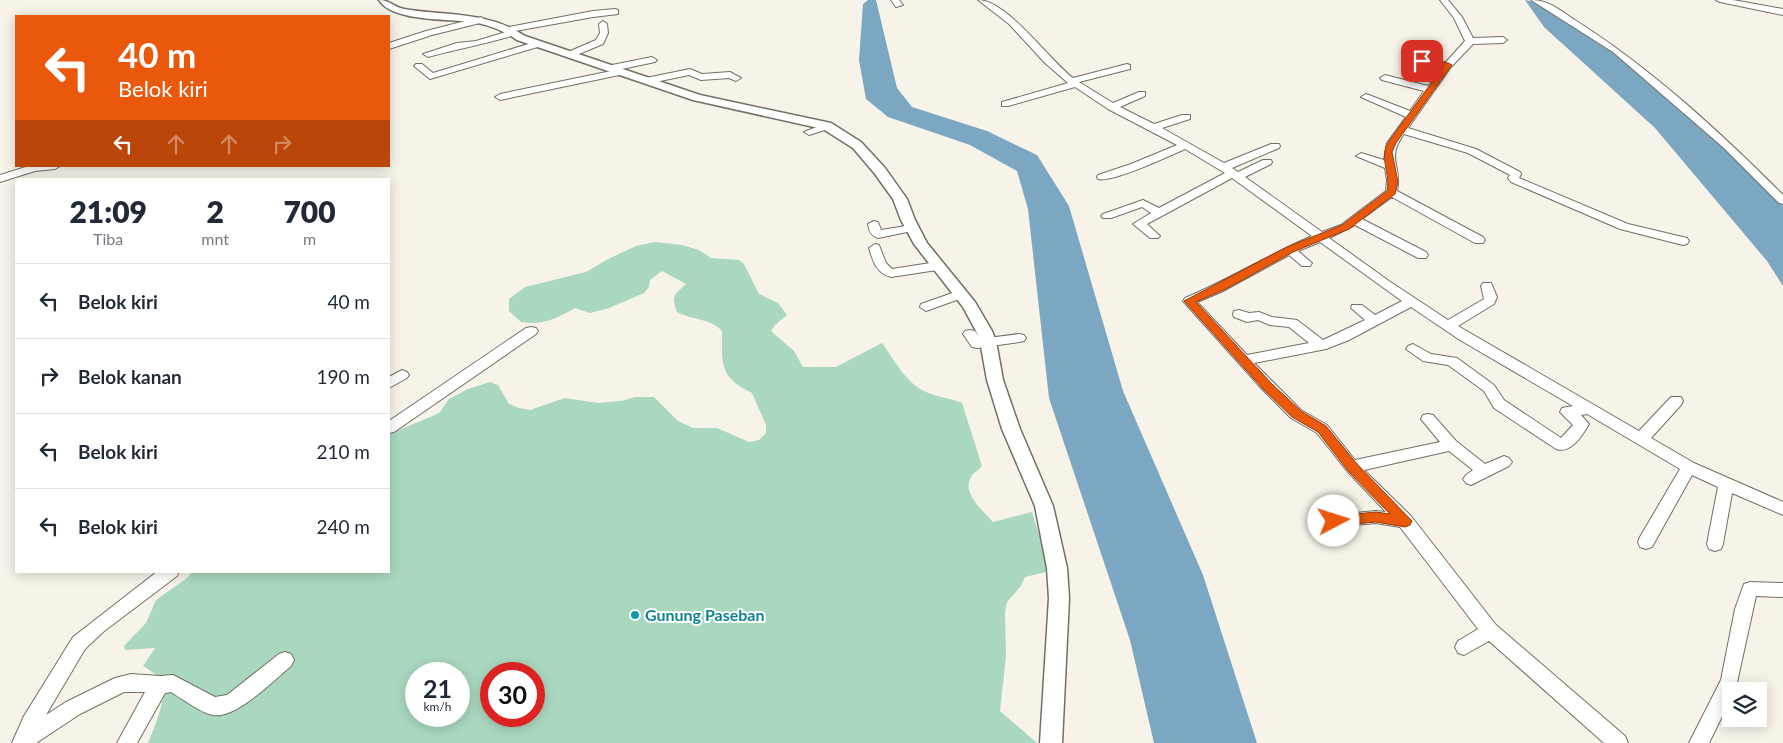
<!DOCTYPE html>
<html lang="id">
<head>
<meta charset="utf-8">
<style>
	body { margin:0; font-family:Lato,sans-serif; background:#f2f2f3; color:#1f2937; height:100vh; display:flex; flex-direction:column; font-size:19px; white-space:nowrap }
	* { box-sizing:border-box; margin:0 }
	p { font-size:16px; color:#747a83 }
	.icon { flex:none; width:28px; height:28px; fill:none; stroke:currentColor; stroke-width:2; stroke-linecap:round; stroke-linejoin:round }
	.map { position:relative; flex:1; overflow:hidden }
	.sheet { position:absolute; left:15px; top:178px; width:375px; height:395px; display:flex; flex-direction:column; background:#fff; border-radius:0px; box-shadow:0 2px 12px #0003 }
	.sheet>* { flex:none }
	.hud { position:absolute; left:15px; top:15px; width:375px; height:152px; border-radius:0px; box-shadow:0 2px 12px #0003; background:#ea580c; color:#fff; overflow:hidden }
	.buttons { position:absolute; left:1722px; top:682px; display:grid; gap:10px }
	.buttons a { display:grid; place-items:center; width:45px; height:45px; border-radius:0px; background:#fff; box-shadow:0 2px 12px #0003; font-size:25px }
	.speed { position:absolute; left:405px; top:662px; display:flex; gap:10px; font-size:25px; font-weight:700; text-align:center }
	.speed>* { display:grid; place-content:center; width:65px; height:65px; border-radius:50%; background:#fff; box-shadow:0 2px 12px #0003; line-height:1 }
	.speed small { font-size:12px; font-weight:400 }
	.speed .limit { border:8px solid #d22; background:#fff; color:#111 }
	.pin { position:absolute; display:grid; place-items:center; width:42px; height:42px; color:#fff; margin:-21px; border-radius:10px; box-shadow:0 2px 8px #0006 }
	.me { position:absolute; width:55px; margin:-28px; rotate:85deg; stroke-linejoin:round; filter:drop-shadow(0 0 4px #0008) }
	.turn { display:flex; align-items:center; gap:18px; height:105px; padding:0 20px; font-size:22px }
	.turn .icon { width:65px; height:65px; stroke-width:2.5 }
	.turn b { display:block; font-size:35px; line-height:42px }
	.lanes { display:flex; align-items:center; height:48px; padding:0 20px; background:#0003; justify-content:center; gap:25px; direction:ltr }
	.lanes .off { opacity:.35 }
	.eta { display:flex; justify-content:space-evenly; align-items:center; height:85px; text-align:center }
	.eta b { font-size:30px; font-weight:800; line-height:35px }
	ul { padding:0; list-style:none }
	li { display:flex; align-items:center; gap:15px; height:75px; padding:0 20px; border-top:1px solid #e0e1e3 }
	li div { flex:1 }
	li b { display:block; font-size:19px }
	li em { font-style:normal }
	.map>svg:first-child { display:block }
	.green { fill:#aad8bf; fill-rule:evenodd }
	.water { fill:#7ca7c2 }
	.lines { fill:none; stroke-linecap:round; stroke-linejoin:round }
	.minor-casing { stroke:#726f66; stroke-width:2 }
	.tertiary-casing { stroke:#726f66; stroke-width:3 }
	.minor { fill:#fff; fill-rule:evenodd }
	.tertiary { fill:#fff; fill-rule:evenodd }
	.route { fill:#ea580c; stroke:#983908 }
	.culture-dot { fill:#0f9aa8; stroke:#fff; stroke-width:2 }
	.labels { text-anchor:middle; stroke-width:4; stroke-linejoin:round; paint-order:stroke }
	.near-culture-label { font-size:16px; font-weight:bold; fill:#0d838f; stroke:#fff; text-anchor:start }
</style>
</head>
<body>
<div class="map">
<svg width="1783" height="743" viewBox="0 0 1783 743">
	<rect width="100%" height="100%" fill="#f7f3e9"/>
	<path class="green" d="M655 242 682 245 699 250 711 258 739 260 744 264 759 294 778 303 787 315 775 325 771 331 794 351 803 367H836L882 343C894 359 905 382 924 391 935 397 950 398 962 403L982 466C979 470 976 471 973 474 959 492 982 509 993 522L1032 512 1050 571 1025 577 1021 586 1007 602 1005 612 1006 656 1000 711 1037 743H148C153 732 165 701 163 690 162 678 152 671 143 666L155 648 125 650 124 646 146 623 156 600 187 578 193 571H389V434L435 415 440 412 449 399 468 389 490 382 498 385 509 404 519 408 530 410 565 398 598 403 621 401 635 397H654L678 421 693 428H717L749 442 759 440 766 433V425L752 393C719 377 722 364 722 331 712 319 692 320 677 312 671 296 674 295 686 284L662 271 650 280 649 287 644 293 609 308 590 313 575 308C558 318 542 326 521 322L509 311V299L525 287 586 272 610 258 636 246ZM416 674H459V716H416ZM491 674H534V716H491Z"/>
	<g class="water">
		<path d="M868 0H876L897 88 912 107 987 131 1037 155 1069 206 1123 391 1203 575 1257 743H1154L1130 640 1049 398 1028 209 1017 171 970 145 888 117 866 99 859 60 863 4Z"/>
		<path d="M1525 0 1540 3 1574 27 1620 56 1706 130 1783 206V286L1767 261 1655 128 1544 27Z"/>
	</g>
	<g class="lines">
		<g class="minor-casing">
			<g id="minor">
				<path d="M891 0H899L903 5 896 7Z"/>
				<path d="M978 0C1007 0 1048 59 1073 78L1127 64 1130 65V69L1079 82 1113 103 1139 92H1145V96L1120 107 1154 124 1182 115H1190V119L1162 128 1224 163 1271 144H1279L1280 146 1279 148 1232 168 1238 172 1263 160H1271L1272 162 1271 164 1245 177 1322 232 1341 225 1386 191 1387 180 1385 168 1356 156 1361 153 1384 160 1387 143 1406 117 1361 97 1366 94 1369 95 1410 111 1424 91 1382 80 1380 78 1385 75 1428 86 1442 67 1417 63V59L1446 62 1465 41 1454 18 1440 0H1448L1462 17 1473 38 1503 37 1507 40 1503 43 1473 44 1451 67 1408 128 1476 149 1520 172 1521 174 1519 178 1628 224 1687 238 1689 241 1687 244 1683 245 1620 229 1511 182 1508 178 1510 175 1468 153 1404 134C1385 160 1403 166 1397 191L1483 237 1485 240 1483 243H1475L1392 197 1362 219 1426 252 1428 255 1426 258H1418L1355 225 1329 238 1389 281 1448 320 1484 299 1481 286 1483 283H1491L1497 297 1494 304 1458 326 1639 431 1671 397H1681L1683 401 1681 405 1651 438 1694 463 1783 502V515L1732 493 1723 544 1721 549 1715 551 1709 549 1707 544 1718 487 1692 475 1652 547 1646 549 1640 547 1638 542 1640 537 1680 469 1587 414 1581 415 1589 424C1582 436 1571 454 1556 449L1494 408 1484 391 1448 365 1423 361 1406 349 1408 346 1413 344 1431 354 1457 358 1494 385 1504 400 1561 438 1573 425 1560 412 1562 408 1573 406 1460 340 1411 307 1349 340 1326 349 1254 363 1301 410 1327 425 1355 460 1440 442 1421 419 1423 415 1428 414 1433 415 1456 441 1485 464 1504 456 1509 458 1512 462 1509 466 1471 485 1466 483 1463 479 1466 475 1473 470 1449 451 1364 470 1411 516 1496 625 1625 736 1628 743H1604L1489 641 1464 655 1458 653 1455 647 1458 641 1478 629 1400 527 1376 523 1334 527 1328 526 1326 521 1328 516 1334 515 1376 511 1386 512 1347 471 1317 433 1291 418 1263 390 1183 301 1185 298C1228 280 1268 255 1312 236L1232 178 1147 224 1160 236 1158 238H1150L1133 224 1151 213 1142 207 1111 218H1103L1101 216 1103 214 1143 200 1159 208 1225 173 1185 149C1169 156 1112 183 1098 179L1097 177 1098 175 1131 164 1177 145 1108 109 1075 87 1008 106H1002V102L1068 83 1045 63 1009 24ZM1320 242 1402 301 1375 315 1362 305H1352L1351 308 1365 320 1323 340 1297 320 1272 317 1259 312 1249 313 1239 310 1234 311 1233 314 1234 317 1247 322 1258 320 1270 325 1289 327 1309 343 1247 355 1197 302 1221 292 1289 255 1302 266H1310L1312 263 1298 251Z"/>
				<path d="M1531 0C1550 0 1562 12 1578 22 1653 70 1720 132 1783 195V204L1779 203 1724 148 1613 52Z"/>
				<path d="M1716 0H1733L1783 9V15L1720 2Z"/>
				<path d="M615 9 618 10V14L593 17 515 31V35C486 44 457 49 428 57L423 54 457 43 476 41 506 32 505 30 509 27 593 11Z"/>
				<path d="M481 17 485 20 484 22 432 35 389 49V43L426 31Z"/>
				<path d="M603 21 607 24 608 33 603 44 574 56H568V52L596 40 600 33 599 24Z"/>
				<path d="M538 41 542 44 541 46 430 79 414 66 416 64H422L433 73Z"/>
				<path d="M652 57 657 60 655 62 612 71 607 68 612 65Z"/>
				<path d="M621 69 626 72 624 74 500 100 495 97 500 94Z"/>
				<path d="M690 69 702 74 730 72 741 78 736 81 729 78 701 80 689 75 646 84 641 81 646 78Z"/>
				<path d="M827 123 832 126 831 128 809 135 804 132Z"/>
				<path d="M29 166H60L55 169 35 171 0 182V175Z"/>
				<path d="M874 221 878 222 881 230 912 225 918 228 912 231 878 238C871 236 869 231 868 224Z"/>
				<path d="M875 244 879 245 886 263 892 269 937 262 943 266 937 270 891 277C876 273 873 261 869 248Z"/>
				<path d="M961 290 965 291 967 294 965 297 926 311 920 307 921 304Z"/>
				<path d="M531 327 536 328 538 331 536 334 394 432 389 433V421L526 328Z"/>
				<path d="M970 330 975 331 980 339 1019 334 1024 335 1026 338 1024 341 1019 342 977 348 972 347 963 334 965 331Z"/>
				<path d="M402 370 407 372 409 375 407 378 389 388V377Z"/>
				<path d="M158 571H179L177 576 103 632 85 649 46 715 66 702 115 678 131 674 160 676 173 675 215 697 227 695 279 654 285 652 291 654 294 660 291 666C274 680 236 719 213 715 199 712 183 699 171 692L165 693 137 743H117L145 692H124L80 714 36 743H12L24 716 73 637Z"/>
				<path d="M1750 582 1783 583V597L1756 596 1736 687 1734 691H1731V698L1709 743H1689L1721 680 1735 609 1744 584Z"/>
			</g>
		</g>
		<g class="tertiary-casing">
			<path id="tertiary" d="M379 0C390 0 393 7 404 9 445 16 488 11 525 36L700 95 831 123 861 142 885 168 907 199 915 220 927 243 975 302 992 331 996 341 1003 380 1020 429 1053 506 1067 568 1069 598 1062 743H1040L1049 598 1047 568 1035 506 1002 429 987 380 980 341 976 331 963 307 914 244 901 220 893 199 875 174 853 148 823 129 693 100 517 40C506 32 492 26 478 23 453 18 393 23 379 0Z"/>
		</g>
		<use href="#minor" class="minor"/>
		<use href="#tertiary" class="tertiary"/>
	</g>
	<path class="route" d="M1420 59 1448 63 1452 65 1396 143 1392 152 1398 182 1395 194 1349 229 1293 252 1226 289 1196 302 1272 384 1301 411 1326 426 1357 464 1412 521 1410 525 1405 527 1376 522 1334 526 1330 525 1328 521 1330 517 1334 516 1376 512 1390 514 1348 471 1318 432 1292 417 1264 390 1184 301 1287 247 1342 225 1387 191C1391 171 1378 159 1389 141L1443 67 1420 63Z"/>
	<circle class="culture-dot" cx="635" cy="615" r="5"/>
	<g class="labels">
		<g class="near-culture-label">
			<text x="645" y="621">Gunung Paseban</text>
		</g>
	</g>
</svg>
<div class="buttons">
<a><svg class="icon" aria-label="layers" viewBox="0 0 24 24"><path d="M12 4l9 5-9 5-9-5zM3 14l9 5 9-5"/></svg></a>
</div>
<div class="speed"><div>21<small>km/h</small></div><div class="limit">30</div></div>
<div class="pin" style="left:1422px;top:61px;background:#d93025"><svg class="icon" aria-label="arrive" viewBox="0 0 24 24"><path d="M6 21V4h12l-3 4 3 4H6"/></svg></div>
<svg class="me" style="left:1334px;top:521px" viewBox="-20 -20 40 40"><circle r="19" fill="#fff"/><path d="M0-13L10 11 0 6-10 11z" fill="#ea580c"/></svg>
<div class="hud">
<div class="turn"><svg class="icon" aria-label="left" viewBox="0 0 24 24"><path d="M17 20v-9H6M10 6l-5 5 5 5"/></svg><div><b>40 m</b>Belok kiri</div></div>
<div class="lanes"><svg class="icon" aria-label="left" viewBox="0 0 24 24"><path d="M17 20v-9H6M10 6l-5 5 5 5"/></svg><svg class="icon off" aria-label="ahead" viewBox="0 0 24 24"><path d="M12 20V5M6 11l6-6 6 6"/></svg><svg class="icon off" aria-label="ahead" viewBox="0 0 24 24"><path d="M12 20V5M6 11l6-6 6 6"/></svg><svg class="icon off" aria-label="right" viewBox="0 0 24 24"><path d="M7 20v-9h11M14 6l5 5-5 5"/></svg></div>
</div>
<section class="sheet">
<div class="eta">
<div><b>21:09</b><p>Tiba</p></div>
<div><b>2</b><p>mnt</p></div>
<div><b>700</b><p>m</p></div>
</div>
<ul>
<li><svg class="icon" aria-label="left" viewBox="0 0 24 24"><path d="M17 20v-9H6M10 6l-5 5 5 5"/></svg><div><b>Belok kiri</b></div><em>40 m</em></li>
<li><svg class="icon" aria-label="right" viewBox="0 0 24 24"><path d="M7 20v-9h11M14 6l5 5-5 5"/></svg><div><b>Belok kanan</b></div><em>190 m</em></li>
<li><svg class="icon" aria-label="left" viewBox="0 0 24 24"><path d="M17 20v-9H6M10 6l-5 5 5 5"/></svg><div><b>Belok kiri</b></div><em>210 m</em></li>
<li><svg class="icon" aria-label="left" viewBox="0 0 24 24"><path d="M17 20v-9H6M10 6l-5 5 5 5"/></svg><div><b>Belok kiri</b></div><em>240 m</em></li>
</ul>
</section>
</div>
</body>
</html>
